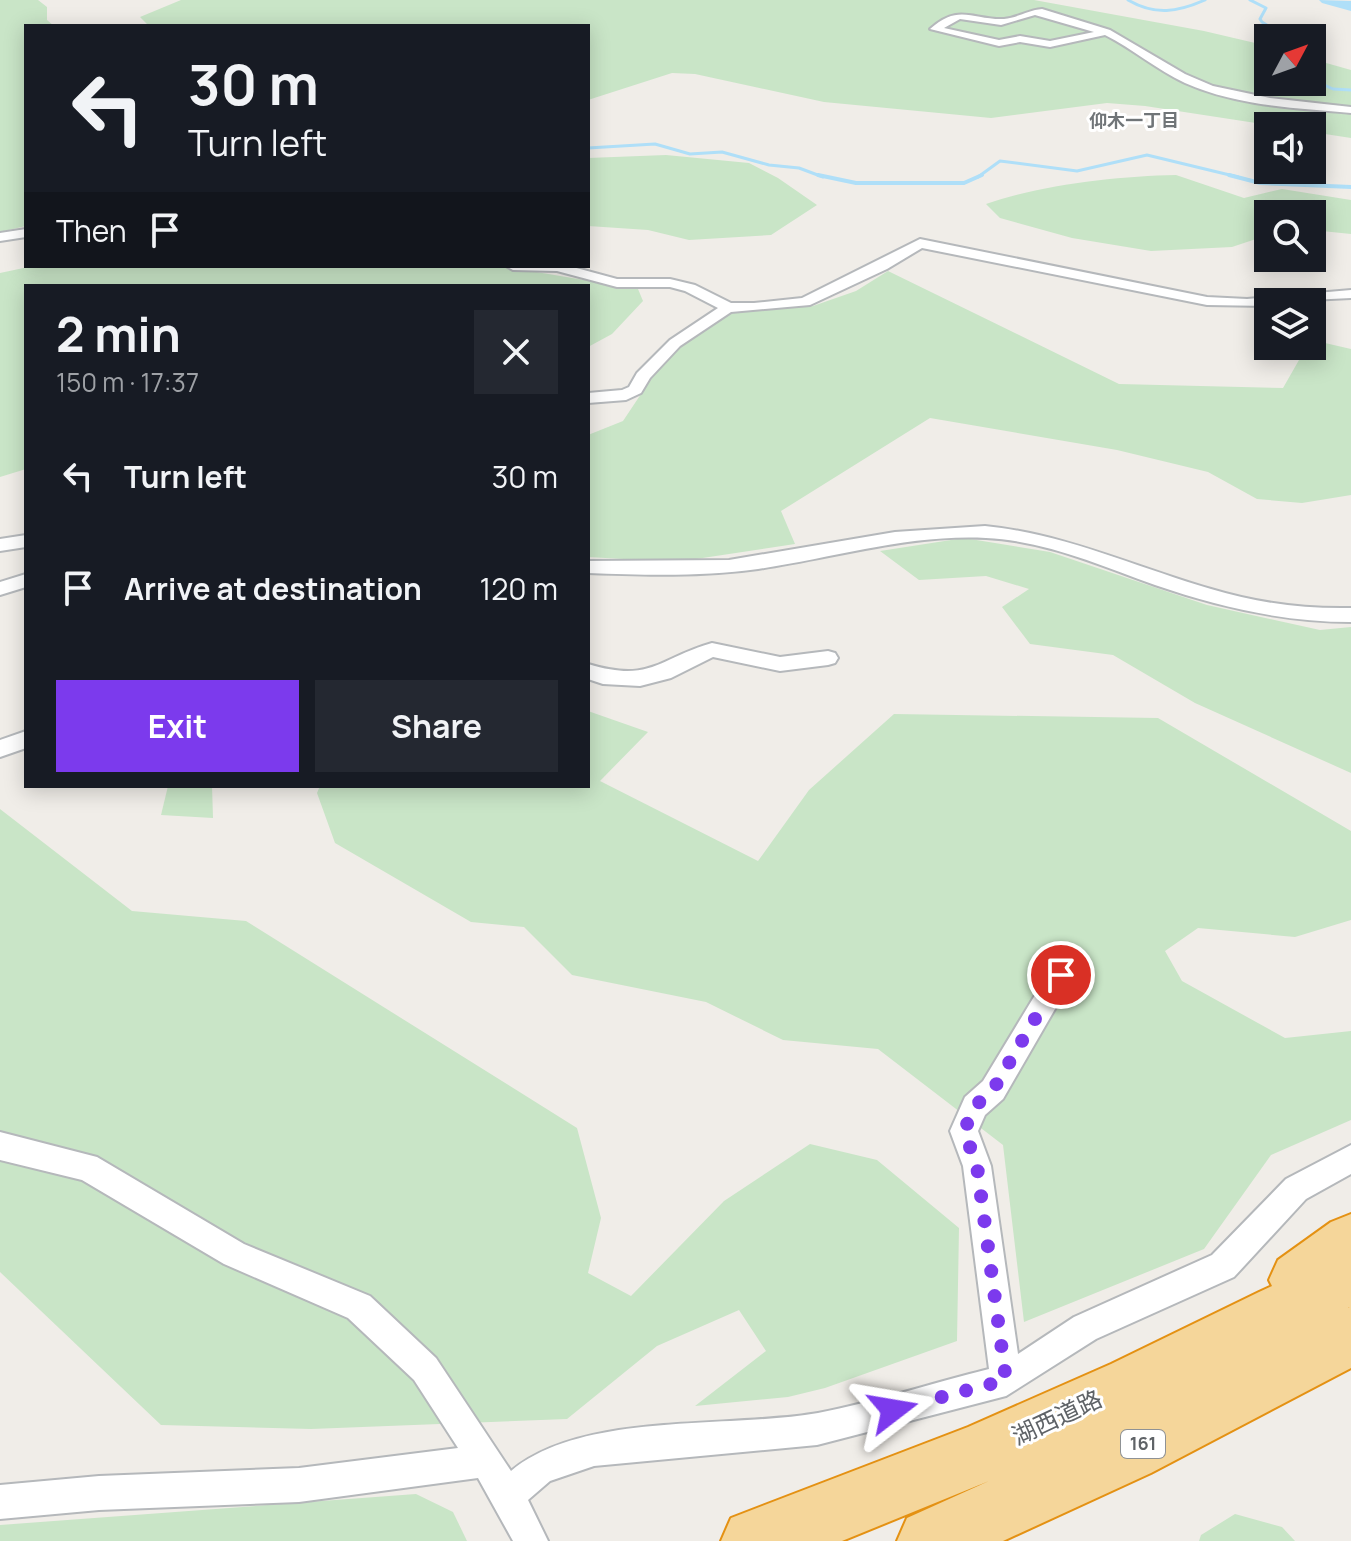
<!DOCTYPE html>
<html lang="en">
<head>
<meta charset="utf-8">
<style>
	body { margin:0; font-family:Manrope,"Noto Sans JP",sans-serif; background:#242831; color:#f1f3f6; height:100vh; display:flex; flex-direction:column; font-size:30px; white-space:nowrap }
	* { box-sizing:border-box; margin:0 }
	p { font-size:26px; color:#9ea1a6 }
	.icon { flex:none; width:44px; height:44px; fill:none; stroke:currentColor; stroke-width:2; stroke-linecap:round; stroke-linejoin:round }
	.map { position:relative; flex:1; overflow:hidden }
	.drawer { position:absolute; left:24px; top:284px; width:566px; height:504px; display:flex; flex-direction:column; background:#171b24; border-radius:0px; box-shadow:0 4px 20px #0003 }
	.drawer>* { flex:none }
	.top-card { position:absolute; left:24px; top:24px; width:566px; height:244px; border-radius:0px; box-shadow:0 4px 20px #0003; background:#171b24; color:#f1f3f6; overflow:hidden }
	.needle { width:52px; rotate:49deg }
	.controls { position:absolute; left:1254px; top:24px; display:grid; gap:16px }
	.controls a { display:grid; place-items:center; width:72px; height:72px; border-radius:0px; background:#171b24; box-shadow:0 4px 20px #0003; font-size:40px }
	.pin { position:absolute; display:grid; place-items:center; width:68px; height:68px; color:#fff; margin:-34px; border:4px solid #fff; border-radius:50%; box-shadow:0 2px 8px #0007 }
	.me { position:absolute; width:88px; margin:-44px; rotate:76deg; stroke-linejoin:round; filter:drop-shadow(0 0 6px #0008) }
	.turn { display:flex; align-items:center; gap:28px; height:168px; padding:0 32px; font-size:36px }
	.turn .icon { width:104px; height:104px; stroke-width:2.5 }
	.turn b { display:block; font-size:56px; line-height:68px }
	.then { display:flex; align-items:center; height:76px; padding:0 32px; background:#0003; gap:16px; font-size:30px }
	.round { display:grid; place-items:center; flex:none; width:84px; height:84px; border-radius:0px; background:#242831 }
	.head { display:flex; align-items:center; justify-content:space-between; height:136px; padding:0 32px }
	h1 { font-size:48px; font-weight:700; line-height:60px }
	.cta { display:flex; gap:16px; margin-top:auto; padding:16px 32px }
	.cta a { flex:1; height:92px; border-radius:0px; background:#7c3aed; color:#fff; font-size:32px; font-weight:700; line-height:92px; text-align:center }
	.cta a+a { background:#242831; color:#f1f3f6 }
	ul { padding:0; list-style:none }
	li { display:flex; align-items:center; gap:24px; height:112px; padding:0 32px }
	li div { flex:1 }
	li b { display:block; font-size:30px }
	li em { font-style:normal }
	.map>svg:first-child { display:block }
	.green { fill:#c9e5c7 }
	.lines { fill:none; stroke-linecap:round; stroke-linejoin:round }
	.stream-far1 { stroke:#afdff8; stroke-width:3 }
	.stream { stroke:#afdff8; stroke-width:4 }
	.river { fill:#afdff8; fill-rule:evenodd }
	.minor-casing { stroke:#b5b8bb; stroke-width:4 }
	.motorway-casing { stroke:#e49113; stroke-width:4 }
	.minor { fill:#fff; fill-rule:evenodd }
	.motorway { fill:#f5d69a; fill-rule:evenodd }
	.route { stroke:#7c3aed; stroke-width:14; stroke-dasharray:0 25.2 }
	.labels { text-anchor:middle; stroke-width:6; stroke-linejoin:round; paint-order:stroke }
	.far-neighbourhood-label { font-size:18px; font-weight:bold; fill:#707578; stroke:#fff }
	.shield { fill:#fff; stroke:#8f9295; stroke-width:2 }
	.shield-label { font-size:18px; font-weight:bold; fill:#5f6367 }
	.near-street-label { font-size:24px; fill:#5f6367; stroke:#fff }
</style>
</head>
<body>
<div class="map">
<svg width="1351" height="1541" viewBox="0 0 1351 1541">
	<rect width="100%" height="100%" fill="#f0ede8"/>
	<g class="green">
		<path d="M0 0H38L47 7V20L54 26H26V226L0 232Z"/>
		<path d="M181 0H1034L1204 31 1268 46V82H1312V59L1351 70V138L1312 132V126H1276L1145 106 1107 103 991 118 824 102 695 74 672 73 588 100V26H149L140 17Z"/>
		<path d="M666 155 749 163 778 178 817 205 771 235 689 240 648 230 588 226V158Z"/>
		<path d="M1176 175 1244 198 1282 189 1351 200V234L1312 230V214H1268V235L1232 247 1151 251 1072 238 1000 218 986 204C1040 185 1118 176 1176 175Z"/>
		<path d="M33 266H500L638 289 643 301 612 334 588 347V286H26V469L0 477V273Z"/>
		<path d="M888 271 1119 384 1283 388 1307 346H1312V340L1351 349V495L1302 503 1257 499 1208 472 1117 450 930 418 781 511 795 544 676 562 588 557V435L623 421 673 346 725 312 813 306 856 291Z"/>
		<path d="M964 538 1050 552 1207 605 1320 630 1351 627V773L1195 703 1113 655 1030 644 1002 607 1029 589 986 576 919 580 880 551Z"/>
		<path d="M588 711 648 732 600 781 758 861 809 790 894 714 1158 718 1351 831V920L1295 937 1198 928 1165 951 1182 981 1285 1038 1351 1031V1120L1271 1155 1204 1249 1024 1322 1003 1145 878 1049 783 1040 706 1002 572 975 524 927 471 922 335 843 317 793 320 786H588Z"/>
		<path d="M168 786H212L213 818 161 815Z"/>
		<path d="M0 809 132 911 246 921 577 1128 601 1218 588 1273 631 1296 724 1201 810 1144 877 1160 959 1228 957 1341 825 1388 788 1397 695 1406 766 1351 739 1310 657 1346 567 1419 311 1429 161 1425 0 1272Z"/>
		<path d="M416 1494 453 1512 467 1541H0V1525Z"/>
		<path d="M1235 1514 1282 1527 1295 1541H1199L1201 1535Z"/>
	</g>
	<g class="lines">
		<g class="stream-far1">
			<path d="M1128 0C1155 16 1178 12 1205 0"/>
			<path d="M1250 0 1266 8 1260 19 1262 22 1288 38"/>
			<path d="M1312 46 1321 56 1319 74 1322 84 1333 89 1351 90"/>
			<path d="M588 148 655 144 690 154 722 152 769 165 799 168 823 177"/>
			<path d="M978 177 1000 161 1077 171 1147 155 1238 177"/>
		</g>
		<g class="stream">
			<path d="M818 175 856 183H964L982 175"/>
			<path d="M1229 175 1260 183 1351 187"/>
		</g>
		<path class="river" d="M1319 0 1351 1V11L1322 3Z"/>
		<g class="minor-casing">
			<g id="minor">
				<path d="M1042 9 1110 30 1185 74 1213 86 1270 98 1351 107V113C1296 108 1236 106 1185 83 1157 70 1133 49 1105 35L1050 47 1020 42 999 46 930 29C959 3 972 20 1004 19 1017 18 1028 10 1042 9ZM1035 15 1094 32 1050 41 1020 36 999 40 944 28 960 19 1001 25Z"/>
				<path d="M26 229V237L0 241V233Z"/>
				<path d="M920 239 1207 297 1247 299 1351 290V298L1268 302V306L1207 305 922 248 887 269 810 305 731 312 680 346 650 378 641 393 626 400 588 403V393L622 390 629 387 637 373 670 340 718 308 685 291 670 287H617L557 271 513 270 506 266H569L617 279H670L695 285 731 303H754L802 298Z"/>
				<path d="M985 526C1065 534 1135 567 1211 589 1257 603 1303 609 1351 608V622C1283 622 1219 607 1155 585 1099 565 1046 541 986 538 909 534 834 558 758 569 702 577 644 575 588 573V561L729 560 895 532Z"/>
				<path d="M26 535V547L0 551V539Z"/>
				<path d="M26 574V587L0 595V582Z"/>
				<path d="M712 643 780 657 828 651 835 653 838 658 835 663 828 665 780 671 713 657 671 678 640 686 603 684 588 679V664C651 683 657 659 712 643Z"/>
				<path d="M26 731V748L0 757V740Z"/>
				<path d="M1061 964 1070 967 1074 975 1070 983 1003 1099 985 1115 978 1131 991 1166 1018 1354 1074 1317 1212 1255 1286 1179 1351 1145V1174L1306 1199 1234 1277 1096 1339 1006 1396 817 1445 594 1466 550 1481 528 1500 548 1541H513L478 1478 299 1502 99 1510 0 1519V1485L99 1476 299 1468 458 1448 414 1380 348 1318 224 1264 82 1180 0 1160V1132L97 1157 244 1244 370 1296 436 1358 511 1471C583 1411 728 1429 818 1413 875 1402 932 1383 989 1369L963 1166 950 1131 965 1097 983 1081 1052 967Z"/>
			</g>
		</g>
		<g class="motorway-casing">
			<path id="motorway" d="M1351 1214V1306L1348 1308 1351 1306V1368L1151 1473 1003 1541H897L907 1518 989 1481 842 1541H721L731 1518 968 1427 1111 1364 1259 1292 1272 1286 1269 1280 1278 1260 1331 1222Z"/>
		</g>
		<use href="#minor" class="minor"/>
		<use href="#motorway" class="motorway"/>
	</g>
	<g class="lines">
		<path class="route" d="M893 1410 1006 1380 977 1166 964 1131 975 1106 993 1090 1061 975"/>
	</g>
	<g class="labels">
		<g class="far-neighbourhood-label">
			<text x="1134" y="127">仰木一丁目</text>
		</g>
		<rect class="shield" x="1121" y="1430" width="44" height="28" rx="6"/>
		<g class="shield-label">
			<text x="1143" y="1450">161</text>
		</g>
		<g class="near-street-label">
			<text transform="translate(1057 1418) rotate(-25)" y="8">湖西道路</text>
		</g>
	</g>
</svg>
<div class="controls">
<a><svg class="needle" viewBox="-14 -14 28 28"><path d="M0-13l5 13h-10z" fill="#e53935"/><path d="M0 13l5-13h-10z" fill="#9ea1a6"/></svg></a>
<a><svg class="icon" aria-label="sound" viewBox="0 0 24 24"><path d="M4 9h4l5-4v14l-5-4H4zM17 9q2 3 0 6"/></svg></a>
<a><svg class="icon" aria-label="search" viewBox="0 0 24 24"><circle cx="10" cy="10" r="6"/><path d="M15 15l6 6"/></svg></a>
<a><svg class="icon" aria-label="layers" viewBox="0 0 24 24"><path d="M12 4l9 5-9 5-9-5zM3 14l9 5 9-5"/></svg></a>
</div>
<div class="pin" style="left:1061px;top:975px;background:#d93025"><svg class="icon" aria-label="arrive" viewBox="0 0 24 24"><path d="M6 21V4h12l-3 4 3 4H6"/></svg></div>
<svg class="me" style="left:893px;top:1410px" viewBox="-20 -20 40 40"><path d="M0-17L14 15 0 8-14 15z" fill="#7c3aed" stroke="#fff" stroke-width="4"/></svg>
<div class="top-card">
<div class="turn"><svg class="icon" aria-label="left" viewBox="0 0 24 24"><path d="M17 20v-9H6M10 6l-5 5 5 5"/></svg><div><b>30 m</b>Turn left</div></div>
<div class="then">Then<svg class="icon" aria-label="arrive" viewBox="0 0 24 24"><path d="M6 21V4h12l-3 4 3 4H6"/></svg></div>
</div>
<section class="drawer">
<div class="head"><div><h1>2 min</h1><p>150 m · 17:37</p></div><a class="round"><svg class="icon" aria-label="close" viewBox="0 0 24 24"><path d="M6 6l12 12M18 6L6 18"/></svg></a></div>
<ul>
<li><svg class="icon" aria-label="left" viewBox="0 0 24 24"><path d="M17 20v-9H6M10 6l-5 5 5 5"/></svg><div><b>Turn left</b></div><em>30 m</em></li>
<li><svg class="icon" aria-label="arrive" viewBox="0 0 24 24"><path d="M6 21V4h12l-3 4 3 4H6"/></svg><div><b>Arrive at destination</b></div><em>120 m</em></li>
</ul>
<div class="cta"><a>Exit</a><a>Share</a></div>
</section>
</div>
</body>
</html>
